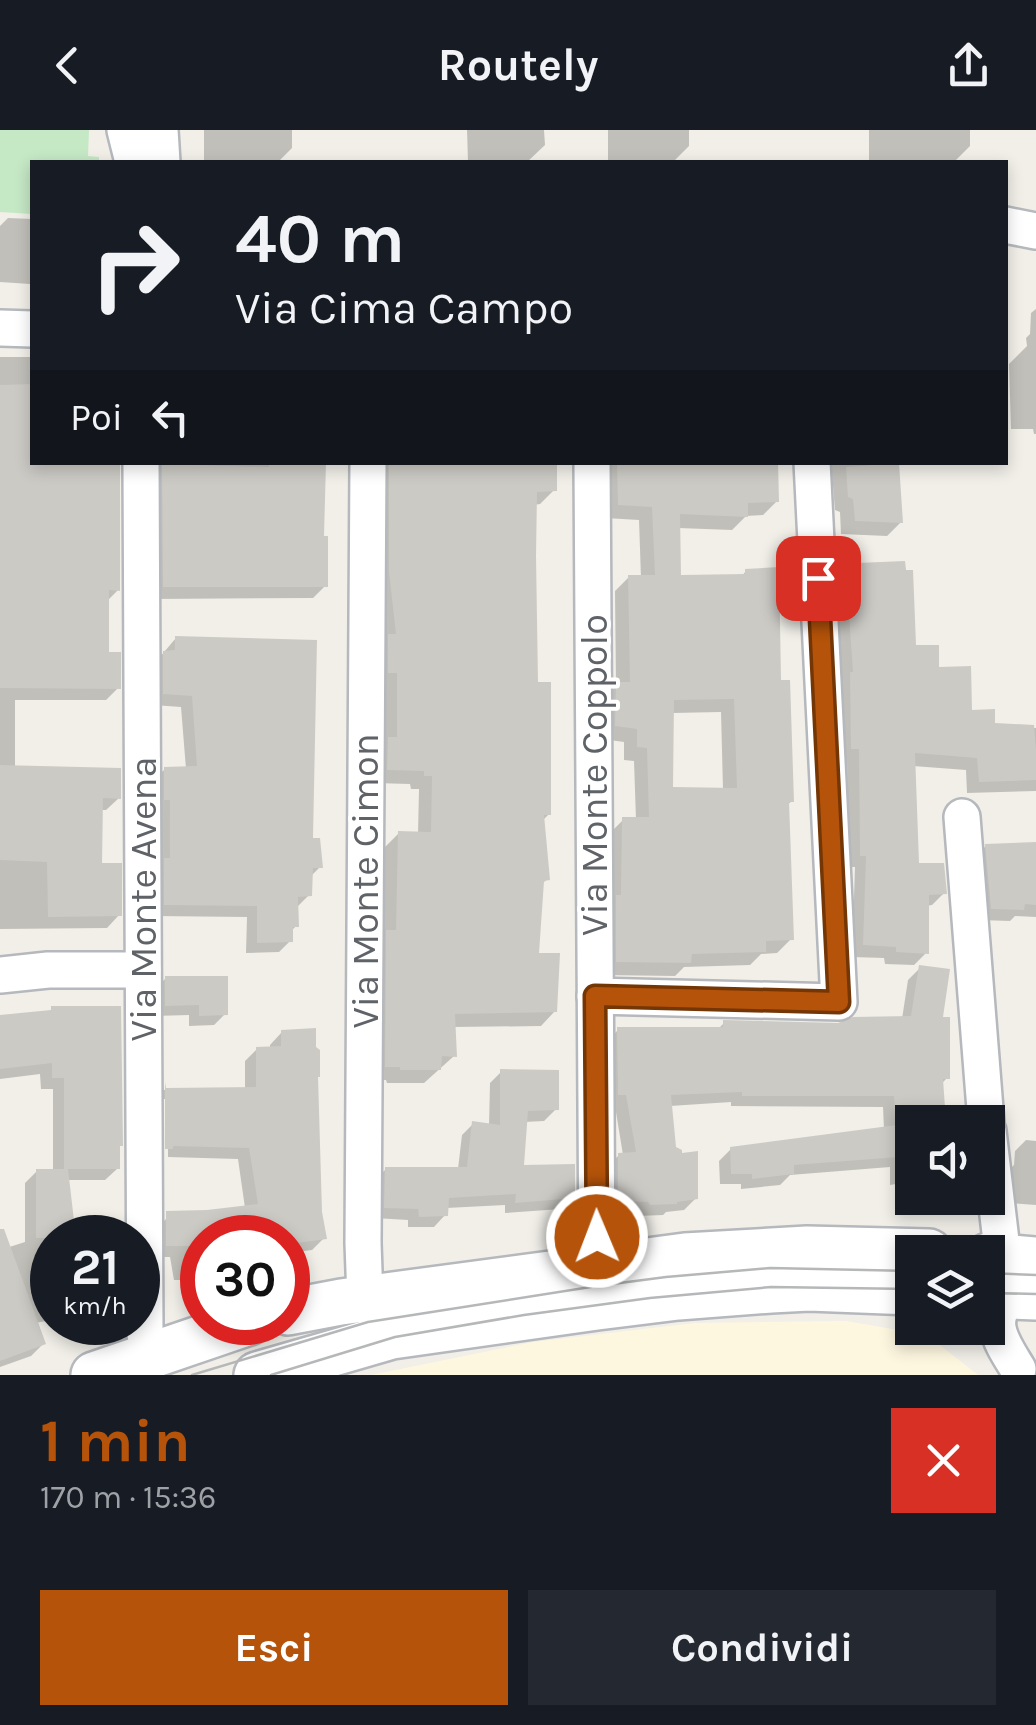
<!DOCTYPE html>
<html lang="it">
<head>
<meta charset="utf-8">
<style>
	body { margin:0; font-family:Karla,sans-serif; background:#242831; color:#f1f3f6; height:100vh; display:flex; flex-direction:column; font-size:38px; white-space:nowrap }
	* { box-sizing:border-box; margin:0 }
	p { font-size:32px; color:#9ea1a6 }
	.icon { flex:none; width:55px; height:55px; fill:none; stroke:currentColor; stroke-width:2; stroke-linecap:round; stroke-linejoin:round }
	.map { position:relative; height:1245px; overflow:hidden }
	.side { display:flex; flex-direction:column; background:#171b24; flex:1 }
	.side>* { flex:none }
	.top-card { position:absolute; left:30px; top:30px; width:978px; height:305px; border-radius:0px; box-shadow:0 5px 15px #0003; background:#171b24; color:#f1f3f6; overflow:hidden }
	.tools { position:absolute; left:895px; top:975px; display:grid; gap:20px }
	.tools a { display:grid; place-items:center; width:110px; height:110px; border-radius:0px; background:#171b24; box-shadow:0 5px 15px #0003; font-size:50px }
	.speed { position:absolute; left:30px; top:1085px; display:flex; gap:20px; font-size:50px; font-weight:700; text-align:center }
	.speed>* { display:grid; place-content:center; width:130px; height:130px; border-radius:50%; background:#171b24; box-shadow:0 5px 15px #0003; line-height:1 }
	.speed small { font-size:25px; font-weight:400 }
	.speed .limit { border:15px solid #d22; background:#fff; color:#111 }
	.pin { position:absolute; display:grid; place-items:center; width:85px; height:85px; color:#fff; margin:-42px; border-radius:20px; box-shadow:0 5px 15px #0006 }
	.me { position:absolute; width:110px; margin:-55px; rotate:359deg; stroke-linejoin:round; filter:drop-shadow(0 0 8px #0008) }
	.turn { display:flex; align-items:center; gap:35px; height:210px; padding:0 40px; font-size:45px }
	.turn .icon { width:130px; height:130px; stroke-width:2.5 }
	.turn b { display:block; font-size:70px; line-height:85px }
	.then { display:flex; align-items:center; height:95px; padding:0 40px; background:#0003; gap:20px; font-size:38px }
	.round { display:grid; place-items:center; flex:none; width:105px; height:105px; border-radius:0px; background:#242831 }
	.summary { display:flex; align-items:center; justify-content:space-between; height:170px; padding:0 40px }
	h1 { font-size:60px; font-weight:700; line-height:75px; color:#b45309 }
	.action { display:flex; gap:20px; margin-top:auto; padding:20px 40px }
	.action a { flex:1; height:115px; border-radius:0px; background:#b45309; color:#fff; font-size:40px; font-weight:700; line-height:115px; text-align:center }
	.action a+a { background:#242831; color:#f1f3f6 }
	header { display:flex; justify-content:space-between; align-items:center; height:130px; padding:0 40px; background:#171b24; font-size:45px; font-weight:700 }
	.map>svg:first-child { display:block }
	.commercial { fill:#fef7e0 }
	.green { fill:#c5e8c5 }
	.shadow { fill:#0003; fill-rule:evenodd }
	.building { fill:#cccac5; fill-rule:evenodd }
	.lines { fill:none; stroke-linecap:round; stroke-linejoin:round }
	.minor-casing { stroke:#b5b8bc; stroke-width:40 }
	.tertiary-casing { stroke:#b5b8bc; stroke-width:50 }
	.minor { stroke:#fff; stroke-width:35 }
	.tertiary { stroke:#fff; stroke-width:45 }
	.tram { stroke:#b6b7b8; stroke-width:2.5 }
	.route-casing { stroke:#753606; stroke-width:25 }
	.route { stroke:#b45309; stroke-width:18 }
	.labels { text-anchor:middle; stroke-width:8; stroke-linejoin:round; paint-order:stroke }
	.street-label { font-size:38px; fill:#5f6368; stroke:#fff }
</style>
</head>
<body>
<header><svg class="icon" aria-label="back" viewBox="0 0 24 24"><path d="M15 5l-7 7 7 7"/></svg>Routely<svg class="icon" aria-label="share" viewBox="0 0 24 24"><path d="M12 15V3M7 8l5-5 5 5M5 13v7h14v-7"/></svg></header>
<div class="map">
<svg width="1036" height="1245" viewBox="0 0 1036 1245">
	<rect width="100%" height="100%" fill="#f1efe8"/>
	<path class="commercial" d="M846 1191 927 1205 978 1245H371L533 1212 695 1193Z"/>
	<path class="green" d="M0 0H89L88 26 99 27V32H32V84L0 82Z"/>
	<g class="shadow">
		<path d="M204 0H292V18L278 32H204Z"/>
		<path d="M467 0H544L545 15 527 32H468Z"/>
		<path d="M608 0H689V16L673 32H608Z"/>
		<path d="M869 0H970V16L954 32H869Z"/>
		<path d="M8 88 32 89V195L30 193V154L0 152V96Z"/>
		<path d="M1036 179V304H1034L1033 299H1011L1009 234 1027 216 1026 208 1030 204 1031 183Z"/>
		<path d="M0 227H32V332H117L118 460 107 471V525L118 558 106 570H15V637L119 668 106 680H100V736L119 785 107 798 0 799Z"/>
		<path d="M146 332H327L323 340 321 408 325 456 313 468 151 469Z"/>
		<path d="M370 332H554V360L540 374 534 375 536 554 549 684 542 691 547 749 541 755 537 825 555 881 541 896 453 897 454 926 424 953H387L386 950H372L373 817 383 807 385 717 399 703 418 704 419 659H411L410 654 374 653V624L384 614V556Z"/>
		<path d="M604 332H776L777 371 763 385 746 386 732 400 678 398 679 448 741 447 746 441 779 553 792 671 787 675 791 809 777 823 761 824 750 835 684 837 675 846 603 845 609 704 623 690H636L634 631 624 630V612L602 609 603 569 616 556 615 461 629 447 641 448 639 390 605 388ZM721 582 723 660H670L672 583Z"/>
		<path d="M831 332H893L901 392 887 406 841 404 840 382 835 380Z"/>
		<path d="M858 436 913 517 936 540 969 582 993 596 1017 599 1036 598V661L967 663 966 640 913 636 916 736 944 763 932 775 926 776 927 822 914 835 885 834 884 828 852 827 855 737H849L847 630H840L839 557 841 554 835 458Z"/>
		<path d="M176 508 311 710 320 737 311 746 310 764 298 776 296 796 290 802V811L279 822 246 823 247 787 154 786 153 651 165 639H186L181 577 153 575V535Z"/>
		<path d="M1036 714V787L1015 786 1010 791 979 790 974 728 986 716Z"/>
		<path d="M920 838 940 889 947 948 941 954 944 992H912V1068H942L936 1074 896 1076V1054L890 1055V1037L790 1045 780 1055 741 1059V1054H720L719 1031 731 1019 884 999 883 977 731 976V972L670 976 673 1019 696 1068 684 1080 666 1082 663 1085 638 1086 637 1083 607 1082V1037L619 1025H623L615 976H607V911L618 900H717L724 893 839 896 902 889 908 850Z"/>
		<path d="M166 848 225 884 214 895 189 896V885L154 886V860Z"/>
		<path d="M52 879 118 1018V1038L105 1050H66L73 1105 107 1100 108 1108H52V1190L35 1193 43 1214 31 1226 0 1237V1120L25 1112V1053L37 1041H53V959H41L40 944 0 949V888L48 883Z"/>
		<path d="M282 902 317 946 319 1083 324 1108 312 1120 288 1123V1108H202V1150H174L170 1127H155V1100L167 1088 245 1078 238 1029 168 1027V969H163L162 1027 154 966 163 957 164 960H245V931L257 919H270V915Z"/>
		<path d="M502 941 556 979 544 991 524 992 521 1038 573 1067 561 1079 505 1083V1075L446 1078 445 1085 434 1097H408V1090L374 1088V1051L386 1039H458L462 1005 473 994 489 996 490 953Z"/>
		<path d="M1026 1010 1036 1011V1075L1007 1073 1005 1044 1014 1035 1015 1021Z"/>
	</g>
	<g class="building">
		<path d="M31 254 32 332 120 333V461L109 460V522H121V559L0 558V255Z"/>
		<path d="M269 332H326L324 406H328V457H163L162 334 269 337Z"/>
		<path d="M389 332H557V361L537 362 536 426 538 552H551V685H544L550 750 544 751 539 823H560L557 882 455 884 457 927 442 926 441 940H400V937H385L386 800H396L398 701 431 702 432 646H424V641L387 640 388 607H397V543H388V504H396L389 442Z"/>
		<path d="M686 332H778L779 372 748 373V387L680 384 681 445 745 444V439L779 437 781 550H790L794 672H789L794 810 766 811V822L692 824 691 833 616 832V765H621L622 687H649L647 618 637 617V599L615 596 616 552H630L628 445H655L652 377 618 375 617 334ZM734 569 737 658 673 657 674 570Z"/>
		<path d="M899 333 903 393 855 391 853 369 848 367 846 337Z"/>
		<path d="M905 431 906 440H913L916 515H939V537L971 536 972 580 995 579V593L1034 595 1036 620V650L979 652 977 628 915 623 919 733H944L947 764 929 765V824L896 822V817L863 815 866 726H860L859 619H851L850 542H853L846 443 857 442V433Z"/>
		<path d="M175 506 317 510 313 708H320L323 738H313L312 766 298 767 299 797H293V812L257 813V776L164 775V728H170V670H164V637L197 636 192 566 163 564V521L175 520Z"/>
		<path d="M0 635 121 638V669L103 668 102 733H122V786L48 787 47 732 0 730Z"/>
		<path d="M1036 712V775L1025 774 1024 780 991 779 985 714Z"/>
		<path d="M919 835 950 839 943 887H950V949H943L946 992H896L894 966H742V962L671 965 676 1017 682 1020V1023L698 1021V1069L677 1072V1074L650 1075 648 1072 618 1071V1023L636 1022 626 965H618L617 897H723V890L838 893 853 887 911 886Z"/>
		<path d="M165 846H228V885L199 886V875L165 876Z"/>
		<path d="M51 876H121L123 1016H120V1039H68L76 1108H36V1039H64V948H52V933L0 939V885L51 880Z"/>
		<path d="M316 898V917L320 920V947H318L322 1082 327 1109 288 1114V1108H202V1116H166V1081L207 1080 258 1074 249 1018 173 1016V1019H165V952L166 958 256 957V917L281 916V900Z"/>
		<path d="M500 939 559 940V980L528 981 524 1035 575 1034V1068L515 1073 516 1064 449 1068 448 1086 419 1087 418 1079 384 1078 385 1037H467L472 991 500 995Z"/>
		<path d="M912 993V1026L794 1035V1044L752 1049V1044H731L730 1017Z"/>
		<path d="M0 1099H4L46 1214 0 1231Z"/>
	</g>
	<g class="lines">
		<g class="minor-casing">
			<g id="minor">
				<path d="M125 0 133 32"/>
				<path d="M160 0 162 32"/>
				<path d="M1005 95 1036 101"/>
				<path d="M0 198 32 199"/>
				<path d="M141 332 145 1205"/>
				<path d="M592 332 597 1138"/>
				<path d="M962 687 986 992"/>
				<path d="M0 845 48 840H143"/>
				<path d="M595 866 839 872 812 332"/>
				<path d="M988 1001 1003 1128 1008 1149"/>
				<path d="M1012 1166C984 1190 1003 1214 1018 1239"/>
				<path d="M365 1169 363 1113 368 332"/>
			</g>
		</g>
		<g class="tertiary-casing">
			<g id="tertiary">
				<path d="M988 1126 1036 1130"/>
				<path d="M988 1165 1036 1167"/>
				<path d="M288 1182 341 1172 685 1126 807 1119 929 1122"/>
				<path d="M94 1245 249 1192"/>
				<path d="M257 1245 392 1206 597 1177 678 1167 771 1160 809 1158 912 1162"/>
			</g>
		</g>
		<use href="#minor" class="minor"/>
		<use href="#tertiary" class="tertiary"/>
		<g class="tram">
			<path d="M988 1143 1036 1145"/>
			<path d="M988 1163 1036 1164"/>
			<path d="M192 1245 368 1192 597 1156 666 1147 770 1138 912 1141"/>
			<path d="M271 1245 395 1207 524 1185 650 1168 771 1157 912 1159"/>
		</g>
	</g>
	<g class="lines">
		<g class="route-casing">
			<path id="route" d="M597 1107 595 866 839 872 818 448"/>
		</g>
		<use href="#route" class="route"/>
	</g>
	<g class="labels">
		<g class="street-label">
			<text transform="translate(594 645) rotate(-90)" y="13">Via Monte Coppolo</text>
			<text transform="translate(365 751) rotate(-90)" y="13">Via Monte Cimon</text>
			<text transform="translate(143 769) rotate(-90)" y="13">Via Monte Avena</text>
		</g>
	</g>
</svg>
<div class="tools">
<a><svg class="icon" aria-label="sound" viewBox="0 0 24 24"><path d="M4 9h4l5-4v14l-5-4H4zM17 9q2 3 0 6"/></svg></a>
<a><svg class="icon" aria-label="layers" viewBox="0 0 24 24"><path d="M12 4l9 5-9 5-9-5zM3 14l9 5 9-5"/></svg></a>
</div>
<div class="speed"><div>21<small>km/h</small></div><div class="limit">30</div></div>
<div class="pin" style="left:818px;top:448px;background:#d93025"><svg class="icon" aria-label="arrive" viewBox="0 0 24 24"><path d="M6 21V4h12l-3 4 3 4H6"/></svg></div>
<svg class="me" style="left:597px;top:1107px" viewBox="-20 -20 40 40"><circle r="17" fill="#b45309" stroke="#fff" stroke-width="3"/><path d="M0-11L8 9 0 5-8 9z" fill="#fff"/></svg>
<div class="top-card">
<div class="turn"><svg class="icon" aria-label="right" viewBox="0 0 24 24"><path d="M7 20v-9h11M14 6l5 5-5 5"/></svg><div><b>40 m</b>Via Cima Campo</div></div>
<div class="then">Poi<svg class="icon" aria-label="left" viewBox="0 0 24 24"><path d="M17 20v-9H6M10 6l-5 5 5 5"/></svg></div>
</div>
</div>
<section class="side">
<div class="summary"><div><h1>1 min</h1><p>170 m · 15:36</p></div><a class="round" style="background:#d93025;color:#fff"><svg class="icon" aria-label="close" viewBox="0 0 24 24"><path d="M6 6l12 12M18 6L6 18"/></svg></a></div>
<div class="action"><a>Esci</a><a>Condividi</a></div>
</section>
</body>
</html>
